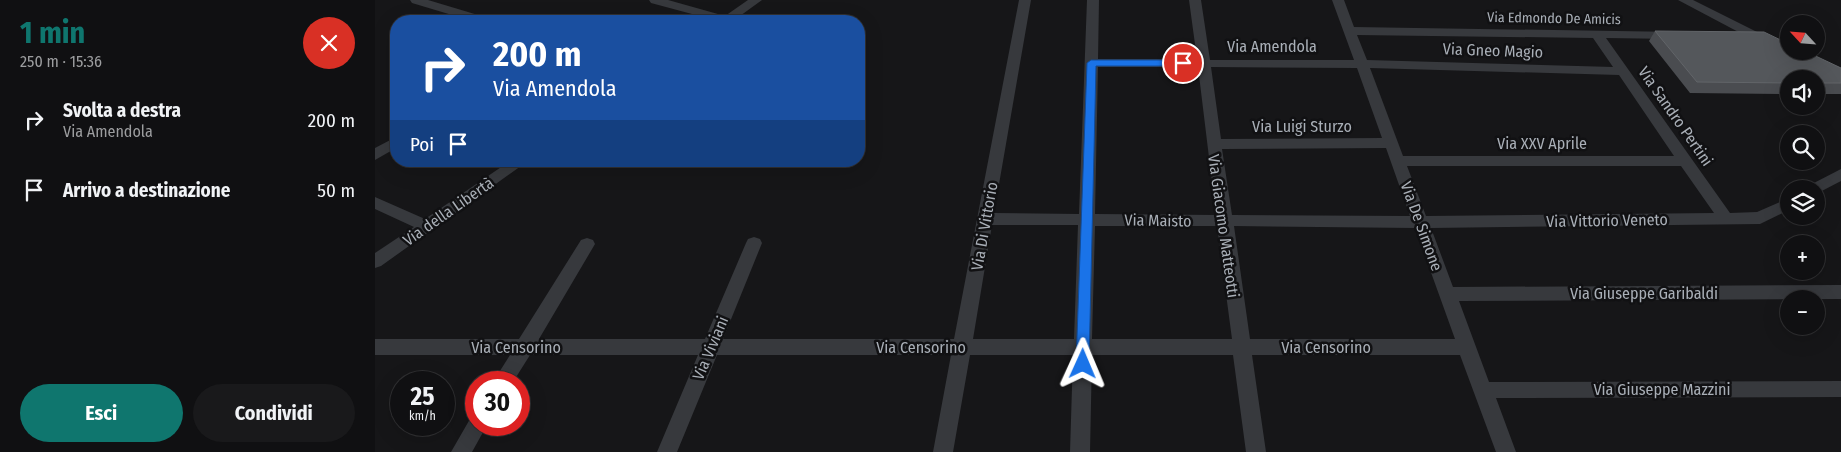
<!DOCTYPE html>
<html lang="it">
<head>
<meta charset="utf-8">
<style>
	body { margin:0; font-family:"Fira Sans Condensed",sans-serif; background:#19191b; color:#f1f3f6; height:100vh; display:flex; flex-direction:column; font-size:19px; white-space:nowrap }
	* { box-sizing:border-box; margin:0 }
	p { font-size:16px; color:#9c9d9f }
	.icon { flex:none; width:28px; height:28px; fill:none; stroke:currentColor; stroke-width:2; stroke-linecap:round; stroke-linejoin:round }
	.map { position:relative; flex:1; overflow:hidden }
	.panel { display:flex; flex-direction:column; background:#101012; width:375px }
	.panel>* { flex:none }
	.banner { position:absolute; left:15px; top:15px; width:475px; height:152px; border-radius:20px; box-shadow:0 5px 20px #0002,0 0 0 1px #303032; background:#1a4fa0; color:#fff; overflow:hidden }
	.needle { width:32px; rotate:296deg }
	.tools { position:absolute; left:1405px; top:15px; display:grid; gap:10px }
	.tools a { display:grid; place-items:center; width:45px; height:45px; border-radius:50%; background:#101012; box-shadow:0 5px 20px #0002,0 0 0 1px #303032; font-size:25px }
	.speed { position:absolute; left:15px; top:371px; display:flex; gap:10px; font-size:25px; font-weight:700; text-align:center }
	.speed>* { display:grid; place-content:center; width:65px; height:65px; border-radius:50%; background:#101012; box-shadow:0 5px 20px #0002,0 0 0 1px #303032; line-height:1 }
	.speed small { font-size:12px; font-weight:400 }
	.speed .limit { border:8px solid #d22; background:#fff; color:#111 }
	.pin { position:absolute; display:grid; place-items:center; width:42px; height:42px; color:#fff; margin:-21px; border:2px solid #fff; border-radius:50%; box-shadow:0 1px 5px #0007 }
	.me { position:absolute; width:55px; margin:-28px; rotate:1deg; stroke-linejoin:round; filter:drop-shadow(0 0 4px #0008) }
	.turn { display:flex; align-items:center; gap:18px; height:105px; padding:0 20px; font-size:22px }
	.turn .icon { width:65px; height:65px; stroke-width:2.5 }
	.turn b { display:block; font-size:35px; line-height:42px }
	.then { display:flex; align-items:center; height:48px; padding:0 20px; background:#0003; gap:10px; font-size:19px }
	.round { display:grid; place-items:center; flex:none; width:52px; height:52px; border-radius:26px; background:#19191b }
	.head { display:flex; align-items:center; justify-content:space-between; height:85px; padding:0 20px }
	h1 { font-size:30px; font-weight:700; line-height:38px; color:#0f766e }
	.cta { display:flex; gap:10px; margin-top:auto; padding:10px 20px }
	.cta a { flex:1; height:58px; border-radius:30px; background:#0f766e; color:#fff; font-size:20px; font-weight:700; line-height:58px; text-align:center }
	.cta a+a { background:#19191b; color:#f1f3f6 }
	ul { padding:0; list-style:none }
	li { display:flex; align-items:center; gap:15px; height:70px; padding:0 20px }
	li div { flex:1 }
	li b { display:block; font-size:19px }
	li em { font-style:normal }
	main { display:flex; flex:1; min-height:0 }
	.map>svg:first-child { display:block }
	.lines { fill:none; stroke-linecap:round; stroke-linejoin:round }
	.minor { fill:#37393d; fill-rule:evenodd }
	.wall { fill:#4a4c50 }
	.building { fill:#54575b; stroke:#626569 }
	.route { fill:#1a73e8; stroke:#114b97 }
	.labels { text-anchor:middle; stroke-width:5; stroke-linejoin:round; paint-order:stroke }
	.far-street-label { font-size:14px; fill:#a9afb7; stroke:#111113 }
	.street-label { font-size:16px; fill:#a9afb7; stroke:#111113 }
</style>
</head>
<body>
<main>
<section class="panel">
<div class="head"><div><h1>1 min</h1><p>250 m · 15:36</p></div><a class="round" style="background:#d93025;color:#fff"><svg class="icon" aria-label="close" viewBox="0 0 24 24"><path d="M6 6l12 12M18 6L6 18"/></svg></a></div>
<ul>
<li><svg class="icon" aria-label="right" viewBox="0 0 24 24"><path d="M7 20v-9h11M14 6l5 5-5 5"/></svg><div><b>Svolta a destra</b><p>Via Amendola</p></div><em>200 m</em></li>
<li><svg class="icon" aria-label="arrive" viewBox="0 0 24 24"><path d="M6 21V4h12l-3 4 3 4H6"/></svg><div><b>Arrivo a destinazione</b></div><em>50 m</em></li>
</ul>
<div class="cta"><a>Esci</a><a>Condividi</a></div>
</section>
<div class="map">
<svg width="1466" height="452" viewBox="0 0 1466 452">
	<rect width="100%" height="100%" fill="#161618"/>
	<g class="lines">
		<g class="minor">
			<path d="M35 0H53L113 18 115 21H97L37 3Z"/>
			<path d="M274 0H293L350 16 373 0H387L358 21H343L276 3Z"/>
			<path d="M644 0H656L619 213 704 214 712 0H724L723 59H822L814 0H826L835 60H979L957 0H969L979 27 1304 32 1306 35 1300 39 1231 38 1355 213 1382 212 1414 198V210L1385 224 1056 228 1078 287 1466 285V299L1084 301 1114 382 1466 381V397L1121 398 1141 452H1121L1085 355H877L891 452H871L858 355H717L715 452H695L698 355H595L578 452H558L576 355H342L302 452H282L323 355H155L138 382H118L135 355H0V339H144L206 240 212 238 218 240 220 244 164 339H330L371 243 373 239 379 237 385 239 387 243 348 339H579ZM982 35 1218 38 1238 67 992 60ZM723 67H823L841 215 720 214ZM836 67 982 68 1007 138 846 139ZM995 68 1244 75 1299 156H1028ZM1011 148 1035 216 857 215 847 149ZM1032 166H1306L1339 213 1051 216ZM617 225H703L699 339H598ZM720 226H842L857 339H717ZM859 226 1040 228 1080 339H875Z"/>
			<path d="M1303 0H1318L1396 39 1398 42 1392 46 1388 45Z"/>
			<path d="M21 137V148L0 160V148Z"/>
			<path d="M135 161H153L6 266 0 268V253L39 227 0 209V197L50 219Z"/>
			<path d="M1466 169V181L1441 194V189H1432L1435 185Z"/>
			<path d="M101 416V425H112L97 452H76L95 419Z"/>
		</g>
	</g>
	<path class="wall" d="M1280 31 1466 68V94H1441V79H1414V94L1315 93 1274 41Z"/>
	<path class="building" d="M1280 31 1389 32 1414 44V51H1430L1466 68V83H1441V79H1414V83L1322 82Z"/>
	<path class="route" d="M716 60H808L813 63 808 66H721L714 364 712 368 708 370 703 368 701 364 712 63Z"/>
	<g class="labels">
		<g class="far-street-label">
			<text transform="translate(1179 18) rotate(1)" y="5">Via Edmondo De Amicis</text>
		</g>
		<g class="street-label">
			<text x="897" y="52">Via Amendola</text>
			<text transform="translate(1118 50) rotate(2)" y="6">Via Gneo Magio</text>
			<text transform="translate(1301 116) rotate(55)" y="6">Via Sandro Pertini</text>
			<text x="927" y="132">Via Luigi Sturzo</text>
			<text x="1167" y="149">Via XXV Aprile</text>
			<text transform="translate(73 211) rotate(-35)" y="6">Via della Libertà</text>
			<text transform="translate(783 220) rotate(1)" y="6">Via Maisto</text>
			<text transform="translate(1232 220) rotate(-1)" y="6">Via Vittorio Veneto</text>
			<text transform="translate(609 226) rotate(-80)" y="6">Via Di Vittorio</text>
			<text transform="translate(849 226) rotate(82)" y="6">Via Giacomo Matteotti</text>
			<text transform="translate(1047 226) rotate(70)" y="6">Via De Simone</text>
			<text x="1269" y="299">Via Giuseppe Garibaldi</text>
			<text x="141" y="353">Via Censorino</text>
			<text x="546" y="353">Via Censorino</text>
			<text x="951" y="353">Via Censorino</text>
			<text transform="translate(335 348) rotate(-67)" y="6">Via Viviani</text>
			<text x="1287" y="395">Via Giuseppe Mazzini</text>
		</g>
	</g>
</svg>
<div class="tools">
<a><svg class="needle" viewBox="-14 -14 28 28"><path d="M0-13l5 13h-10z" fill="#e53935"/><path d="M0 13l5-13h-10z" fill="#9c9d9f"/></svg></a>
<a><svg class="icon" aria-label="sound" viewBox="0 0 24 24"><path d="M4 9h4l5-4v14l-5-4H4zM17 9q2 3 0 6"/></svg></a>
<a><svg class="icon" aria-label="search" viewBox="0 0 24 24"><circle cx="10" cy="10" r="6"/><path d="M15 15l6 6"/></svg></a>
<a><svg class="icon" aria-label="layers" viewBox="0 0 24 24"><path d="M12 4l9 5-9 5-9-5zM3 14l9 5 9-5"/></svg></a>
<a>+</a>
<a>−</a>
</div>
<div class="speed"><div>25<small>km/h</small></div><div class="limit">30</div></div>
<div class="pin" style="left:808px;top:63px;background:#d93025"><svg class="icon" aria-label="arrive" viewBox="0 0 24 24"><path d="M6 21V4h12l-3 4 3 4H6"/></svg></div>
<svg class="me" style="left:708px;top:364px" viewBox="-20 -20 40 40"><path d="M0-17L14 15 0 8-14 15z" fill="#1a73e8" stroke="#fff" stroke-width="4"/></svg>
<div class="banner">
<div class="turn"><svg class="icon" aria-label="right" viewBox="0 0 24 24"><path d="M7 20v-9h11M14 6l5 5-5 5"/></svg><div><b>200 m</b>Via Amendola</div></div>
<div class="then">Poi<svg class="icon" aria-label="arrive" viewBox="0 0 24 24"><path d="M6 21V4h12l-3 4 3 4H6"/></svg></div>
</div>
</div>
</main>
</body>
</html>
